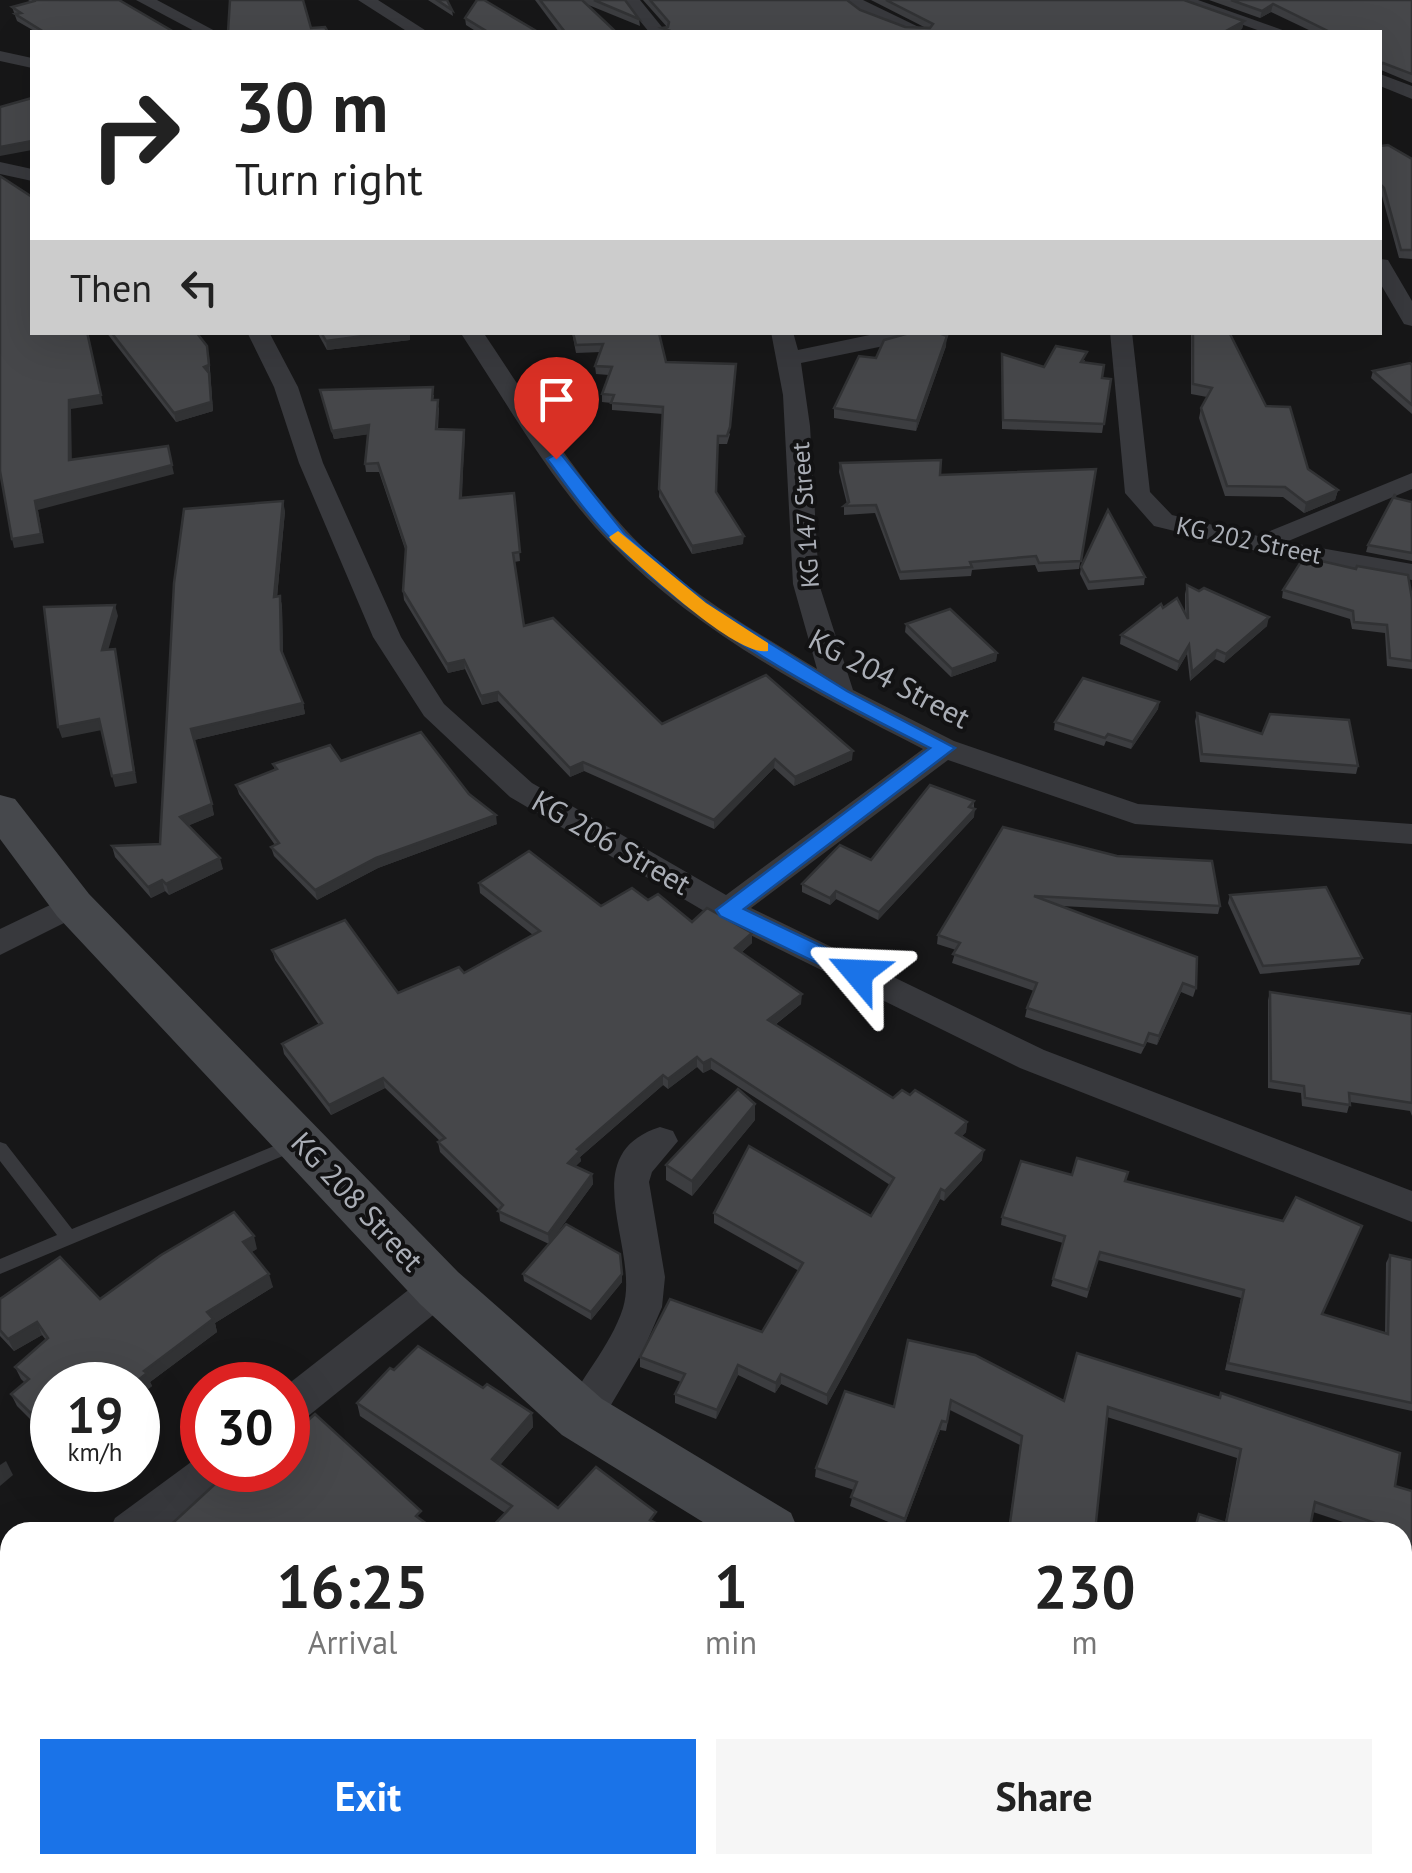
<!DOCTYPE html>
<html lang="en">
<head>
<meta charset="utf-8">
<style>
	body { margin:0; font-family:"PT Sans",sans-serif; background:#f6f6f6; color:#222; height:100vh; display:flex; flex-direction:column; font-size:38px; white-space:nowrap }
	* { box-sizing:border-box; margin:0 }
	p { font-size:32px; color:#767676 }
	.icon { flex:none; width:55px; height:55px; fill:none; stroke:currentColor; stroke-width:2; stroke-linecap:round; stroke-linejoin:round }
	.map { position:relative; flex:1; overflow:hidden }
	.drawer { position:absolute; left:0px; top:1522px; width:1412px; height:352px; display:flex; flex-direction:column; background:#fff; border-radius:30px 30px 0 0; box-shadow:0 10px 40px #0002 }
	.drawer>* { flex:none }
	.guide { position:absolute; left:30px; top:30px; width:1352px; height:305px; border-radius:0px; box-shadow:0 10px 40px #0002; background:#fff; color:#222; overflow:hidden }
	.speed { position:absolute; left:30px; top:1362px; display:flex; gap:20px; font-size:50px; font-weight:700; text-align:center }
	.speed>* { display:grid; place-content:center; width:130px; height:130px; border-radius:50%; background:#fff; box-shadow:0 10px 40px #0002; line-height:1 }
	.speed small { font-size:25px; font-weight:400 }
	.speed .limit { border:15px solid #d22; background:#fff; color:#111 }
	.pin { position:absolute; display:grid; place-items:center; width:85px; height:85px; color:#fff; margin:-102px -42px; border-radius:50% 50% 50% 0; rotate:-45deg; box-shadow:0 0 10px #0007 }
	.pin .icon { rotate:45deg }
	.me { position:absolute; width:110px; margin:-55px; rotate:296deg; stroke-linejoin:round; filter:drop-shadow(0 0 8px #0008) }
	.turn { display:flex; align-items:center; gap:35px; height:210px; padding:0 40px; font-size:45px }
	.turn .icon { width:130px; height:130px; stroke-width:2.5 }
	.turn b { display:block; font-size:70px; line-height:85px }
	.then { display:flex; align-items:center; height:95px; padding:0 40px; background:#0003; gap:20px; font-size:38px }
	.eta { display:flex; justify-content:space-evenly; align-items:center; height:170px; text-align:center }
	.eta b { font-size:60px; font-weight:600; line-height:70px }
	.button { display:flex; gap:20px; margin-top:auto; padding:20px 40px }
	.button a { flex:1; height:115px; border-radius:0px; background:#1a73e8; color:#fff; font-size:40px; font-weight:600; line-height:115px; text-align:center }
	.button a+a { background:#f6f6f6; color:#222 }
	.map>svg:first-child { display:block }
	.lines { fill:none; stroke-linecap:round; stroke-linejoin:round }
	.lane { fill:#38393d; fill-rule:evenodd }
	.street { fill:#38393d; fill-rule:evenodd }
	.secondary { fill:#46484c; fill-rule:evenodd }
	.wall { fill:#3c3d40 }
	.shaded-wall { fill:#313234 }
	.building { fill:#46474a; stroke:#313234; stroke-width:2.5 }
	.route { fill:#1a73e8; stroke:#114b97; stroke-width:2.5 }
	.slow { fill:#f59e0b }
	.labels { text-anchor:middle; stroke-width:8; stroke-linejoin:round; paint-order:stroke }
	.far-street-label { font-size:25px; fill:#aaaeb6; stroke:#121213 }
	.street-label { font-size:30px; fill:#aaaeb6; stroke:#121213 }
</style>
</head>
<body>
<div class="map">
<svg width="1412" height="1873" viewBox="0 0 1412 1873">
	<rect width="100%" height="100%" fill="#171718"/>
	<g class="lines">
		<path class="lane" d="M296 1137 302 1138 304 1143 302 1148 0 1274V1259L57 1235 0 1161V1142L6 1144 72 1229Z"/>
		<g class="street">
			<path d="M136 0H157L217 32H196Z"/>
			<path d="M358 0H378L428 32H408Z"/>
			<path d="M623 0H640L666 32H649Z"/>
			<path d="M843 0H863L929 32C898 34 866 21 843 0Z"/>
			<path d="M1173 0H1198L1288 32H1263Z"/>
			<path d="M0 51 32 58V68L0 61Z"/>
			<path d="M1380 74 1412 86V99L1380 86Z"/>
			<path d="M0 162 32 169V181L0 174Z"/>
			<path d="M1380 259 1388 260 1412 301V326L1404 324 1380 283Z"/>
			<path d="M247 332H269L298 387 323 463 401 637 444 704 532 783 726 895 923 749C813 693 698 633 611 544 551 483 507 403 460 332H483C528 399 571 470 626 530 680 589 750 628 817 669L793 584 783 395 771 332H793L798 350 884 332H929L918 339 801 363 810 426 819 584 853 690 954 741 1138 804 1412 824V844L1135 824 948 760 751 908 1044 1050 1412 1191V1222L1020 1068 716 918 510 797 424 716 373 637 299 463 274 387Z"/>
			<path d="M1110 332H1132L1150 492 1172 515 1258 536 1412 473V489L1286 542 1412 564V580L1277 556 1154 526 1125 493Z"/>
			<path d="M73 894 84 897 89 905 84 913 0 955V929Z"/>
			<path d="M660 1127 673 1131 678 1141 652 1172 649 1182 665 1277 662 1307 643 1351 596 1430 582 1435 568 1430 562 1417C579 1379 610 1348 623 1308 641 1249 572 1155 660 1127Z"/>
			<path d="M439 1272 453 1277 458 1288 453 1299 302 1421 288 1426 287 1385 425 1277Z"/>
			<path d="M202 1454V1470H230L224 1483 162 1532H109L115 1518Z"/>
			<path d="M10 1606V1652L0 1656V1610Z"/>
			<path d="M220 1865H273L276 1873H223Z"/>
		</g>
		<g class="secondary">
			<path d="M0 795 15 799 89 894 458 1272 602 1399 791 1513 799 1532H719L562 1435 420 1304 57 916 0 839Z"/>
			<path d="M1402 1762 1412 1765V1829L1402 1827Z"/>
		</g>
	</g>
	<g class="wall">
		<path d="M28 0H119L174 32H36L17 21 12 7 31 2Z"/>
		<path d="M428 0H447L452 10 453 16Z"/>
		<path d="M535 0H625L639 19 640 26 586 4 616 32H559Z"/>
		<path d="M643 0H847L860 10 905 27 926 28 871 0H1184L1244 21 1242 29 1235 32H662V28L667 27Z"/>
		<path d="M1209 0H1412V83L1381 70 1380 71V32H1313L1271 12 1260 18Z"/>
		<path d="M465 18 538 32H477L466 25Z"/>
		<path d="M1380 146 1412 159V259L1399 258 1382 196 1380 194Z"/>
		<path d="M106 332H196L209 355 213 411 176 422Z"/>
		<path d="M317 332H410V340L327 350Z"/>
		<path d="M572 332H657L666 362 730 434 727 444H718L716 492 743 544 692 554 659 497 663 414 612 410V403L602 402V394L609 375 596 374 595 366 601 352 576 353Z"/>
		<path d="M1191 332H1229L1266 406 1308 469 1338 490 1335 500 1304 513 1283 497 1225 496 1199 418 1201 408 1207 397 1191 394Z"/>
		<path d="M946 346 916 431 834 418V408Z"/>
		<path d="M1002 354 1044 367 1085 360 1084 363 1102 378 1111 379 1102 433 1002 429Z"/>
		<path d="M1412 365V414L1371 378 1373 371Z"/>
		<path d="M320 390 434 395 433 400 439 408 438 429 464 430 462 498 514 493 520 561 514 562 524 626 662 724 852 760 794 786 774 768 714 829 584 771 570 777 498 701 482 705 465 669 448 673 404 600 403 591 406 552 379 472H366L365 464 368 434 334 439Z"/>
		<path d="M840 463 940 475 1096 469 1079 569 1038 572 1035 565 972 570 971 576 900 580 875 513 844 515V506L847 504 839 472Z"/>
		<path d="M1395 498 1412 502V561L1366 552 1368 545Z"/>
		<path d="M285 511 277 597 280 596 282 607 283 655 303 703 305 714 194 740 214 815 189 825 223 869 169 895 165 891 151 898 115 857 112 846 160 844 174 583Z"/>
		<path d="M1081 567 1145 577 1144 585 1088 590 1080 574Z"/>
		<path d="M1187 585 1267 626 1224 663 1215 659 1190 681 1187 654 1177 671 1120 644 1121 635 1163 608 1185 614V594Z"/>
		<path d="M1283 590 1412 599V669L1387 666 1385 633 1352 629 1350 619 1282 598Z"/>
		<path d="M906 624 997 653 996 661 951 677 905 632Z"/>
		<path d="M1159 702 1158 709 1131 749 1106 741 1104 746 1054 730 1055 722Z"/>
		<path d="M1197 713 1358 766 1356 774 1200 762 1195 721Z"/>
		<path d="M341 761 469 794 497 824 378 868 317 900 274 856 271 847 275 845 239 794 236 785 275 770 273 764Z"/>
		<path d="M974 801V817L878 920 836 899 830 905 802 892V884L871 860Z"/>
		<path d="M1003 827 1220 906 1218 914 1061 906 1196 988 1193 997 1181 992 1157 1045 1147 1042 1141 1054 1025 1017 1027 1008 1034 991 952 963 956 950 937 944 938 935Z"/>
		<path d="M479 883 601 906 648 900 692 922 752 943 741 953 801 1004 775 1025 893 1098 910 1095 967 1122 966 1132 962 1136 982 1160 944 1201 940 1199 827 1405 781 1384 775 1393 738 1375 716 1419 675 1403V1394L681 1382 640 1367V1357L762 1332 799 1271 714 1223V1213L871 1216 890 1185 711 1069 703 1073 697 1067 668 1089 663 1085 580 1157 581 1161 575 1166 592 1174 593 1184 549 1244 500 1221 499 1210 440 1152 438 1142 440 1141 385 1088 331 1115 284 1054 282 1044 319 1025 275 960 272 950 398 993 464 973 533 935 480 893Z"/>
		<path d="M1230 895 1362 958 1359 965 1260 974 1228 903Z"/>
		<path d="M1270 992 1412 1014V1116L1410 1111 1350 1102 1347 1113 1302 1106 1301 1093 1268 1088V1000Z"/>
		<path d="M755 1120 692 1196 666 1180V1165Z"/>
		<path d="M1072 1175 1125 1181 1322 1314 1385 1333 1386 1263 1390 1255 1412 1260V1411L1225 1370 1241 1298 1098 1260 1087 1298 1051 1286 1063 1243 1001 1225 1002 1217Z"/>
		<path d="M257 1249 251 1252 273 1287 215 1323 217 1332 150 1382 152 1386 138 1397V1385H52V1441L17 1406 11 1394 25 1383 21 1379 15 1367 46 1340 42 1335 14 1351 0 1336V1299H100Z"/>
		<path d="M523 1274 622 1282 591 1320 524 1281Z"/>
		<path d="M908 1340 1064 1401 1077 1353 1395 1486 1412 1491V1636L1402 1634V1532H1373L1313 1512 1309 1532H1194L1199 1514 1225 1523 1237 1458 1107 1417 1095 1532H1008L1020 1445 950 1410 946 1431 940 1430 903 1528 850 1506 854 1490 815 1477 816 1468 894 1407Z"/>
		<path d="M394 1370 483 1388 532 1413 533 1427 500 1465 558 1508 657 1523 505 1513 360 1416 357 1403Z"/>
		<path d="M416 1865H621L615 1873H426Z"/>
	</g>
	<g class="shaded-wall">
		<path d="M1273 4 1271 12 1260 18 1262 11Z"/>
		<path d="M1244 21 1242 29 1235 32H1224Z"/>
		<path d="M32 141V150L0 156V147Z"/>
		<path d="M88 332 103 404 71 409 72 469 69 460V400Z"/>
		<path d="M392 332H410V340L327 350 326 341Z"/>
		<path d="M947 336 946 346 916 431 917 421Z"/>
		<path d="M207 346 213 411 176 422 174 413 204 367Z"/>
		<path d="M369 425 371 434 334 439 332 431Z"/>
		<path d="M464 430 465 438 461 507 460 498Z"/>
		<path d="M172 465 174 474 38 510 44 543 14 548 12 539 35 501Z"/>
		<path d="M1338 490 1335 500 1304 513 1306 503Z"/>
		<path d="M283 501 285 511 276 608 274 597Z"/>
		<path d="M744 536 743 544 692 554V546Z"/>
		<path d="M280 596 282 607 283 661 281 650Z"/>
		<path d="M115 605 118 616 105 661 102 650Z"/>
		<path d="M1269 617 1267 626 1224 663 1226 654Z"/>
		<path d="M1189 645 1187 654 1177 671 1179 662Z"/>
		<path d="M115 649 137 783 115 787 112 776Z"/>
		<path d="M1217 650 1215 659 1190 681 1192 672Z"/>
		<path d="M997 653 996 661 951 677 952 669Z"/>
		<path d="M464 660 465 669 448 673 447 664Z"/>
		<path d="M498 692V701L482 705 481 696Z"/>
		<path d="M1159 702 1158 709 1131 749 1133 742Z"/>
		<path d="M303 703 305 714 194 740 191 729Z"/>
		<path d="M99 719 102 730 62 738 58 727Z"/>
		<path d="M853 751 852 760 794 786 795 777Z"/>
		<path d="M775 759 774 768 714 829V820Z"/>
		<path d="M583 762 584 771 570 777V768Z"/>
		<path d="M212 804 214 815 183 828 180 817Z"/>
		<path d="M975 809 974 817 878 920 879 912Z"/>
		<path d="M496 815 497 824 378 868 317 900 315 890 376 858Z"/>
		<path d="M220 858 223 869 169 895 166 884Z"/>
		<path d="M162 880 165 891 151 898 148 887Z"/>
		<path d="M836 891V899L830 905V898Z"/>
		<path d="M752 933V943L734 959 735 948Z"/>
		<path d="M1183 983 1181 992 1157 1045 1159 1036Z"/>
		<path d="M802 994 801 1004 768 1030V1020Z"/>
		<path d="M697 1057V1067L668 1089V1079Z"/>
		<path d="M711 1059V1069L703 1073V1063Z"/>
		<path d="M663 1075V1085L580 1157 581 1161 569 1173 568 1163 577 1149Z"/>
		<path d="M383 1078 385 1088 331 1115 329 1105Z"/>
		<path d="M755 1104V1120L692 1196V1181Z"/>
		<path d="M967 1122 966 1132 955 1143 956 1133Z"/>
		<path d="M984 1150 982 1160 944 1201 945 1191Z"/>
		<path d="M592 1174 593 1184 549 1244 548 1234Z"/>
		<path d="M941 1189 940 1199 827 1405V1395Z"/>
		<path d="M254 1236 257 1249 247 1255 243 1242Z"/>
		<path d="M269 1274 273 1287 215 1323 217 1332 150 1382 152 1386 138 1397V1385H132L144 1371 207 1312Z"/>
		<path d="M622 1274V1282L591 1320V1312Z"/>
		<path d="M37 1322 42 1335 14 1351 8 1339Z"/>
		<path d="M738 1365V1375L716 1419 717 1410Z"/>
		<path d="M781 1374V1384L775 1393 776 1383Z"/>
		<path d="M532 1413 533 1427 494 1472 492 1459Z"/>
		<path d="M942 1421 940 1430 903 1528 905 1519Z"/>
		<path d="M6 1461 13 1475 0 1486V1465Z"/>
		<path d="M616 1865H621L615 1873H610Z"/>
	</g>
	<g class="building">
		<path d="M33 0H119L174 32H44L15 14 21 13 12 7 34 1Z"/>
		<path d="M230 0H303L311 28 325 27 328 32H228Z"/>
		<path d="M437 0H447L452 10Z"/>
		<path d="M477 0H484L538 32H488L465 18Z"/>
		<path d="M540 0H582L616 32H565Z"/>
		<path d="M594 0H625L639 19Z"/>
		<path d="M650 0H847L860 10 905 27 930 28 933 24 886 0H1184L1244 21 1224 32H673L662 28 668 27 669 22Z"/>
		<path d="M1231 0H1412V74L1383 63 1380 65V32H1330L1273 4 1262 11Z"/>
		<path d="M32 98V141L0 147V107Z"/>
		<path d="M1388 145 1412 159V250H1401L1384 188 1380 184V146Z"/>
		<path d="M0 176 32 197V332H87L101 395 69 400V460L168 446 172 465 35 501 41 534 12 539 0 471Z"/>
		<path d="M111 332H196L207 346 209 365 204 367 209 373 211 402 174 413Z"/>
		<path d="M321 332H392L326 341Z"/>
		<path d="M573 332 659 333 666 362 736 364 730 427 727 436H718L716 492 744 536 692 546 659 489 663 407 611 403 614 395 602 394 612 367 595 366 603 344 576 345Z"/>
		<path d="M913 332H936L947 336 917 421 834 408 859 356 876 358 884 340Z"/>
		<path d="M1193 332H1229L1266 406 1290 407 1308 469 1338 490 1306 503 1285 487 1227 486 1201 408 1212 388 1193 384Z"/>
		<path d="M1056 346 1087 352 1081 362 1104 365 1102 378 1111 379 1104 424 1003 420 1002 354 1044 367Z"/>
		<path d="M1410 363 1412 365V405L1373 371Z"/>
		<path d="M433 387 432 400H438L436 429 464 430 460 498 514 493 520 552 513 553 524 626 553 618 662 724 766 675 853 751 795 777 775 759 714 820 583 762 570 768 498 692 481 696 464 660 447 664 403 591 406 547 378 463 365 464 369 425 332 431 320 390Z"/>
		<path d="M941 460 940 475 1096 469 1081 561 1039 563 1036 556 970 562 972 567 900 572 876 505 844 506 849 502 840 463Z"/>
		<path d="M1395 494V498L1412 502V553L1368 545Z"/>
		<path d="M283 501 274 597 280 596 281 650 303 703 191 729 212 804 180 817 220 858 166 884 162 880 148 887 112 846 160 844 174 583 184 509Z"/>
		<path d="M1108 510 1145 577 1089 582 1081 567Z"/>
		<path d="M1304 557 1356 569 1357 566 1408 575 1412 599V661L1390 658 1387 625 1354 622 1353 611 1283 590Z"/>
		<path d="M1187 585 1199 591 1204 588 1269 617 1226 654 1217 650 1192 672 1189 645 1179 662 1121 635 1161 604 1163 608 1177 598 1188 619Z"/>
		<path d="M115 605 102 650 115 649 134 772 112 776 99 719 58 727 44 607Z"/>
		<path d="M950 609 997 653 952 669 906 624Z"/>
		<path d="M1083 678 1159 702 1133 742 1108 734 1105 738 1055 722Z"/>
		<path d="M1197 713 1262 734 1270 714 1349 720 1358 766 1202 754Z"/>
		<path d="M421 732 469 794 496 815 376 858 315 890 271 847 279 843 236 785 277 769 273 764 330 745 341 761Z"/>
		<path d="M930 785 974 801 969 807 975 809 879 912 836 891 830 898 802 884 840 845 871 860Z"/>
		<path d="M1003 827 1117 856 1212 861 1220 906 1034 896 1197 957 1196 988 1183 983 1159 1036 1149 1033 1144 1046 1027 1008 1037 983 953 954 960 943 938 935Z"/>
		<path d="M529 851 601 906 632 888 648 900 658 894 692 922 707 908 752 933 735 948 802 994 768 1020 893 1098 902 1090 910 1095 915 1090 967 1122 956 1133 984 1150 945 1191 941 1189 827 1395 781 1374 776 1383 738 1365 717 1410 675 1394 685 1374 640 1357 670 1299 762 1332 803 1263 714 1213 749 1146 871 1216 894 1178 711 1059 703 1063 697 1057 668 1079 663 1075 577 1149 580 1151 568 1163 592 1174 548 1234 498 1211 503 1205 438 1142 445 1138 383 1078 329 1105 282 1044 322 1023 272 950 345 920 398 993 459 967 464 973 540 931 479 883Z"/>
		<path d="M1326 887 1362 958 1263 966 1230 895Z"/>
		<path d="M1270 992 1412 1014V1103L1349 1093 1350 1105 1305 1098 1304 1086 1271 1081Z"/>
		<path d="M738 1089 755 1104 692 1181 666 1165Z"/>
		<path d="M1077 1158 1128 1172 1125 1181 1283 1221 1296 1197 1362 1226 1322 1314 1388 1334 1390 1255 1412 1260V1403L1228 1363 1244 1290 1100 1252 1088 1290 1053 1279 1065 1236 1002 1217 1021 1161 1072 1175Z"/>
		<path d="M234 1212 254 1236 243 1242 269 1274 207 1312 213 1319 144 1371 147 1373 132 1385H52V1434L11 1394 29 1379 15 1367 48 1338 37 1322 8 1339 0 1330V1299L60 1257 100 1299 161 1255Z"/>
		<path d="M566 1224 620 1254 622 1274 591 1312 523 1274Z"/>
		<path d="M908 1340 975 1355 1064 1401 1077 1353 1220 1398 1221 1393 1400 1453 1395 1486 1412 1491V1626L1402 1624V1532H1377L1378 1524 1315 1502 1309 1532H1194L1199 1514 1226 1523 1241 1449 1108 1407 1095 1532H1034L1035 1528 1010 1523 1022 1436 951 1400 947 1422 942 1421 905 1519 851 1497 857 1482 816 1468 845 1391 894 1407Z"/>
		<path d="M418 1346 483 1388 487 1384 532 1413 492 1459 558 1508 596 1467 656 1512 650 1520 673 1532H487L512 1506 357 1403 390 1368 394 1370Z"/>
		<path d="M315 1414 421 1511 416 1516 438 1532H163L228 1472 238 1480 250 1470H288V1438Z"/>
		<path d="M1402 1832 1412 1835V1873H1325L1326 1865H1402Z"/>
		<path d="M422 1865H616L610 1873H431Z"/>
		<path d="M691 1865H724L733 1873H684Z"/>
		<path d="M834 1865H875L869 1873H833L831 1872Z"/>
		<path d="M881 1865H903L920 1873H878Z"/>
		<path d="M963 1865H1203L1223 1873H960Z"/>
	</g>
	<path class="route" d="M556 454 562 455 625 534 706 603 847 691 955 748 744 909 866 967 870 973 866 979H850L720 916 716 910 930 748C818 692 705 632 615 543 590 519 568 487 547 459Z"/>
	<path class="slow" d="M618 531 706 603 768 643V651C737 658 638 564 612 541L609 537Z"/>
	<g class="labels">
		<g class="far-street-label">
			<text transform="translate(805 515) rotate(-94)" y="9">KG 147 Street</text>
			<text transform="translate(1249 540) rotate(12)" y="9">KG 202 Street</text>
		</g>
		<g class="street-label">
			<text transform="translate(889 679) rotate(28)" y="10">KG 204 Street</text>
			<text transform="translate(611 843) rotate(30)" y="10">KG 206 Street</text>
			<text transform="translate(357 1202) rotate(47)" y="10">KG 208 Street</text>
		</g>
	</g>
</svg>
<div class="speed"><div>19<small>km/h</small></div><div class="limit">30</div></div>
<div class="pin" style="left:556px;top:459px;background:#d93025"><svg class="icon" aria-label="arrive" viewBox="0 0 24 24"><path d="M6 21V4h12l-3 4 3 4H6"/></svg></div>
<svg class="me" style="left:858px;top:973px" viewBox="-20 -20 40 40"><path d="M0-17L14 15 0 8-14 15z" fill="#1a73e8" stroke="#fff" stroke-width="4"/></svg>
<div class="guide">
<div class="turn"><svg class="icon" aria-label="right" viewBox="0 0 24 24"><path d="M7 20v-9h11M14 6l5 5-5 5"/></svg><div><b>30 m</b>Turn right</div></div>
<div class="then">Then<svg class="icon" aria-label="left" viewBox="0 0 24 24"><path d="M17 20v-9H6M10 6l-5 5 5 5"/></svg></div>
</div>
<section class="drawer">
<div class="eta">
<div><b>16:25</b><p>Arrival</p></div>
<div><b>1</b><p>min</p></div>
<div><b>230</b><p>m</p></div>
</div>
<div class="button"><a>Exit</a><a>Share</a></div>
</section>
</div>
</body>
</html>
